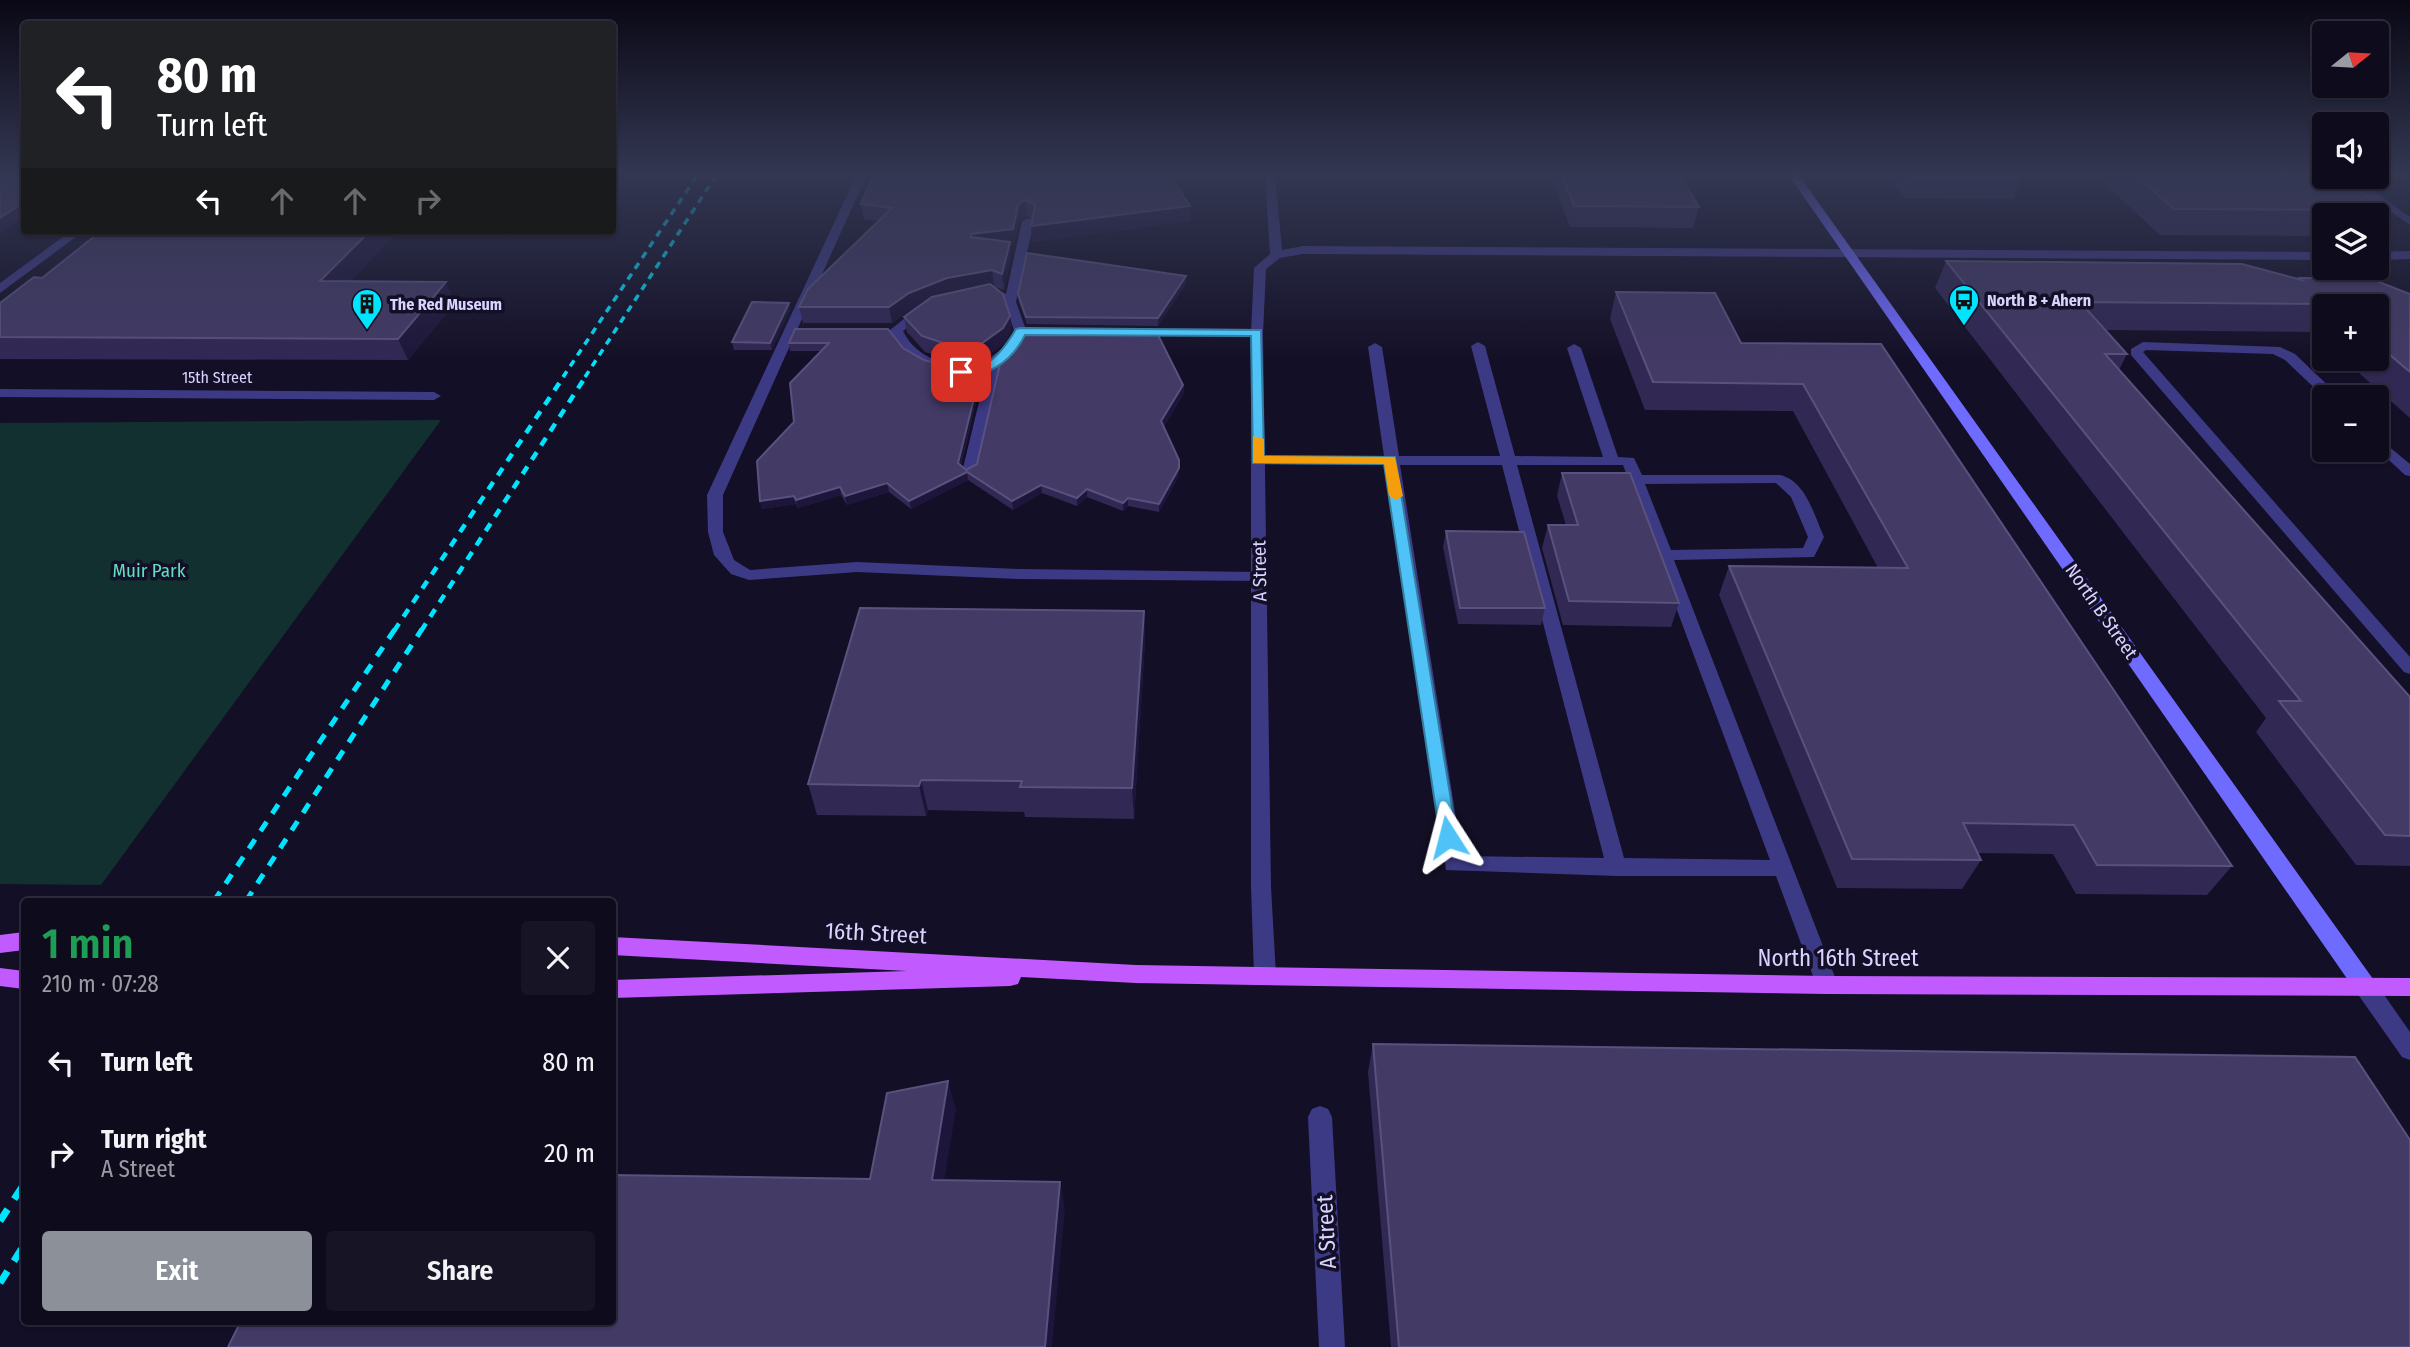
<!DOCTYPE html>
<html lang="en">
<head>
<meta charset="utf-8">
<style>
	body { margin:0; font-family:"Fira Sans Condensed",sans-serif; background:#171425; color:#f1f3f6; height:100vh; display:flex; flex-direction:column; font-size:26px; white-space:nowrap }
	* { box-sizing:border-box; margin:0 }
	p { font-size:23px; color:#9b9ba3 }
	.icon { flex:none; width:38px; height:38px; fill:none; stroke:currentColor; stroke-width:2; stroke-linecap:round; stroke-linejoin:round }
	.map { position:relative; flex:1; overflow:hidden }
	.sheet { position:absolute; left:21px; top:898px; width:595px; height:427px; display:flex; flex-direction:column; background:#0e0b1c; border-radius:7px; box-shadow:0 2px 5px #0004,0 0 0 2px #2e2b3b }
	.sheet>* { flex:none }
	.hud { position:absolute; left:21px; top:21px; width:595px; height:214px; border-radius:7px; box-shadow:0 2px 5px #0004,0 0 0 2px #2e2b3b; background:#202124; color:#fff; overflow:hidden }
	.needle { width:46px; rotate:72deg }
	.buttons { position:absolute; left:2312px; top:21px; display:grid; gap:14px }
	.buttons a { display:grid; place-items:center; width:77px; height:77px; border-radius:7px; background:#0e0b1c; box-shadow:0 2px 5px #0004,0 0 0 2px #2e2b3b; font-size:35px }
	.pin { position:absolute; display:grid; place-items:center; width:60px; height:60px; color:#fff; margin:-30px; border-radius:14px; box-shadow:0 4px 10px #0006 }
	.me { position:absolute; width:77px; margin:-38px; rotate:351deg; stroke-linejoin:round; filter:drop-shadow(0 0 5px #0008) }
	.turn { display:flex; align-items:center; gap:24px; height:147px; padding:0 21px; font-size:32px }
	.turn .icon { width:91px; height:91px; stroke-width:2.5 }
	.turn b { display:block; font-size:49px; line-height:60px }
	.lanes { display:flex; align-items:center; height:66px; padding:0 21px; background:#0003; justify-content:center; gap:35px; direction:ltr }
	.lanes .off { opacity:.35 }
	.round { display:grid; place-items:center; flex:none; width:74px; height:74px; border-radius:7px; background:#171425 }
	.headline { display:flex; align-items:center; justify-content:space-between; height:119px; padding:0 21px }
	h1 { font-size:42px; font-weight:600; line-height:52px; color:#1e9e55 }
	.action { display:flex; gap:14px; margin-top:auto; padding:14px 21px }
	.action a { flex:1; height:80px; border-radius:7px; background:#8c9099; color:#fff; font-size:28px; font-weight:600; line-height:80px; text-align:center }
	.action a+a { background:#171425; color:#f1f3f6 }
	ul { padding:0; list-style:none }
	li { display:flex; align-items:center; gap:21px; height:91px; padding:0 21px }
	li div { flex:1 }
	li b { display:block; font-size:26px }
	li em { font-style:normal }
	.map>svg:first-child { display:block }
	.green { fill:#12302f }
	.lines { fill:none; stroke-linecap:round; stroke-linejoin:round }
	.lane { fill:#3d3a85; fill-rule:evenodd }
	.street { fill:#3d3a85; fill-rule:evenodd }
	.secondary { fill:#6f6bff; fill-rule:evenodd }
	.primary { fill:#c25bff; fill-rule:evenodd }
	.rail-far3 { stroke:#00e5ff; stroke-width:3.5; stroke-dasharray:7 6; stroke-linecap:butt }
	.rail-far2 { stroke:#00e5ff; stroke-width:4.5; stroke-dasharray:9 8; stroke-linecap:butt }
	.rail-far1 { stroke:#00e5ff; stroke-width:5; stroke-dasharray:11 10; stroke-linecap:butt }
	.rail { stroke:#00e5ff; stroke-width:7; stroke-dasharray:14 12; stroke-linecap:butt }
	.wall { fill:#312854 }
	.shaded-wall { fill:#1d163a }
	.building { fill:#433a66; stroke:#5a527e; stroke-width:2 }
	.route { fill:#4fc3f7; stroke:#337fa1; stroke-width:2 }
	.slow { fill:#f59e0b }
	.labels { text-anchor:middle; stroke-width:7; stroke-linejoin:round; paint-order:stroke }
	.far-poi-label { font-size:16px; font-weight:bold; fill:#d9d4ff; stroke:#130f26; text-anchor:start }
	.far-street-label { font-size:16px; fill:#d9d4ff; stroke:#130f26 }
	.park-label { font-size:19px; fill:#5fe0c0; stroke:#130f26 }
	.street-label { font-size:19px; fill:#d9d4ff; stroke:#130f26 }
	.near-street-label { font-size:23px; fill:#d9d4ff; stroke:#130f26 }
</style>
</head>
<body>
<div class="map">
<svg width="2410" height="1347" viewBox="0 0 2410 1347">
	<rect width="100%" height="100%" fill="#130f26"/>
	<path class="green" d="M441 420 101 885 0 884V423Z"/>
	<g class="lines">
		<g class="lane">
			<path d="M857 174H867L723 495V532L734 560 750 570 857 562 1018 569 1259 572 1265 573 1267 577 1265 581 1018 579 857 572 749 580 731 574 714 555 708 532 707 495Z"/>
			<path d="M1028 218 1034 221 1016 302 1025 327 1047 328 1053 332 1047 336 1025 335 1018 350 1001 361 976 472 969 476 962 472 986 373 975 378C940 372 906 365 890 330L919 307H927V313L903 331C916 358 945 365 973 370L1007 345 1014 331 1007 307 992 296 984 297 978 293 994 288 1006 294 1022 221Z"/>
			<path d="M1134 328 1257 329 1263 333 1257 337 1129 335 1128 332Z"/>
			<path d="M1478 342 1485 346 1515 456 1603 457 1567 348 1574 344 1581 348 1618 457 1634 458 1642 475H1780C1806 481 1814 515 1824 537L1814 557 1674 560 1838 985 1835 992 1827 994 1819 992 1776 876H1617L1446 870 1385 465 1257 464 1250 460 1257 456H1384L1368 347 1375 343 1382 347 1399 456H1500L1471 346ZM1400 465H1502L1604 858 1462 856ZM1517 465H1623L1770 860 1624 858ZM1776 483 1791 497 1808 537 1803 548 1671 550 1645 484Z"/>
			<path d="M2143 342 2280 347 2295 354 2337 394 2339 397H2324L2285 360 2273 354 2146 350 2143 352 2410 657V674L2404 672 2131 355V349Z"/>
			<path d="M2376 436 2410 464V476L2405 475 2376 448Z"/>
			<path d="M1320 1106 1328 1109 1332 1117 1345 1347H1319L1308 1117 1312 1109Z"/>
		</g>
		<g class="street">
			<path d="M1265 174H1275L1282 250 1303 246 2324 252V260L1303 254 1280 258 1266 269 1263 333 1271 887 1276 975 1273 982 1265 984 1257 982 1254 975 1251 887V333L1254 268 1270 254Z"/>
			<path d="M2342 177H2354L2410 217V225Z"/>
			<path d="M71 231H84L0 293V283Z"/>
			<path d="M2410 251V259L2376 260V252Z"/>
			<path d="M0 389 434 392 441 396 434 400 0 397Z"/>
			<path d="M2365 977 2373 979 2410 1032V1060L2402 1057 2357 993 2354 986 2357 979Z"/>
		</g>
		<path class="secondary" d="M1788 174H1798L2373 979 2376 986 2373 993 2365 995 2357 993Z"/>
		<g class="primary">
			<path d="M24 932V950L0 953V935Z"/>
			<path d="M612 937 1136 965 1827 976 2410 978V996L1827 994 1136 983 1021 977 1018 984 1010 986 612 998V980L907 971 612 955Z"/>
			<path d="M0 968 24 971V989L0 986Z"/>
		</g>
		<g class="rail-far3">
			<path d="M563 377 698 174"/>
			<path d="M585 377 717 174"/>
		</g>
		<g class="rail-far2">
			<path d="M394 631 564 376"/>
			<path d="M421 631 586 376"/>
		</g>
		<g class="rail-far1">
			<path d="M214 901 395 629"/>
			<path d="M246 901 422 629"/>
		</g>
		<g class="rail">
			<path d="M0 1221 24 1184"/>
			<path d="M0 1283 24 1245"/>
		</g>
	</g>
	<g class="wall">
		<path d="M874 174 1190 206V221L1032 242 1031 226 1032 218 1027 216 1019 220 1014 244 1010 245 1011 258 1004 290 992 286 1010 316 1011 331 1005 343 972 367 925 352 907 332 904 317 921 305 912 309 892 323H803L799 307 879 221 864 219 861 204Z"/>
		<path d="M1550 174H1679L1699 207 1693 228 1570 227Z"/>
		<path d="M1885 174H2017L2021 179 2013 199 1905 198Z"/>
		<path d="M2094 174H2324L2387 210 2376 226V215H2324V236L2160 235Z"/>
		<path d="M399 231 350 281 455 303 408 360 0 359V303L42 278Z"/>
		<path d="M525 231H585L582 234H526Z"/>
		<path d="M1946 261 2299 279 2300 278 2410 294V418L2343 359H2376V306H2324V342L2313 332 2106 330 2127 354 2119 370 2410 697V866L2356 865 2256 732 2266 718 1935 288Z"/>
		<path d="M1186 276V283L1158 326 1027 324 1019 302 1018 294Z"/>
		<path d="M1616 292 1741 343 1881 344 2232 866 2207 895 2076 894 2053 854 1977 853 1981 860 1962 889 1837 888 1719 595 1729 566 1878 568 1793 411 1645 410 1610 319Z"/>
		<path d="M789 303 790 310 772 350H734L732 342Z"/>
		<path d="M795 329 903 348 924 360 982 378 961 465 966 470 1183 385 1184 393 1164 426 1179 460V476L1159 512 1128 506 1123 511 1087 497 1077 506 1042 493 1013 510 968 480 911 509 889 492 847 505 841 495 798 508 796 504 762 509 760 501 794 422 821 351H790L789 343Z"/>
		<path d="M1562 473 1679 603 1671 627 1563 625 1542 548 1548 525H1566L1557 496Z"/>
		<path d="M1446 531 1545 608 1541 625 1458 624 1443 547Z"/>
		<path d="M1144 611 1145 641 1134 819 1025 817 1024 812 928 810 926 816 817 815 808 784Z"/>
		<path d="M1373 1044 2410 1347H1391L1368 1072Z"/>
	</g>
	<g class="shaded-wall">
		<path d="M612 174H629L612 195Z"/>
		<path d="M1025 200 1027 216 1019 220 1014 244 1010 245 1011 258 1004 290 1002 274 973 250 971 234Z"/>
		<path d="M24 202V217L0 234V218Z"/>
		<path d="M1190 206V221L1032 242 1031 226Z"/>
		<path d="M370 231H399L330 302 320 281Z"/>
		<path d="M992 270 994 285 949 294 912 309 892 323 889 307 909 293 947 278Z"/>
		<path d="M1186 276V283L1158 326V318Z"/>
		<path d="M446 282 455 303 408 360 398 339Z"/>
		<path d="M789 303 790 310 772 350 770 343Z"/>
		<path d="M1010 316 1011 331 1005 343 972 367 970 352Z"/>
		<path d="M981 370 982 378 959 471 958 463Z"/>
		<path d="M1183 385 1184 393 1162 429 1161 421Z"/>
		<path d="M1179 468V476L1159 512V504Z"/>
		<path d="M967 472 968 480 911 509 909 501Z"/>
		<path d="M887 483 889 492 847 505 845 496Z"/>
		<path d="M1041 485 1042 493 1013 510 1012 501Z"/>
		<path d="M840 487 841 495 798 508 796 500Z"/>
		<path d="M1087 489V497L1077 506V498Z"/>
		<path d="M794 496 796 504 762 509 760 501Z"/>
		<path d="M1128 498V506L1123 511V503Z"/>
		<path d="M1144 611 1145 641 1134 819 1132 788Z"/>
		<path d="M921 780 928 810 926 816 919 786Z"/>
		<path d="M948 1081 956 1109 940 1206 932 1180Z"/>
		<path d="M1060 1182 1065 1209 1052 1347H1045Z"/>
	</g>
	<g class="building">
		<path d="M0 174H24V202L0 218Z"/>
		<path d="M874 174H1169L1190 206 1031 226 1035 205 1025 200 1018 205 1013 229 971 234V237L1010 242 1002 274 992 270 947 278 909 293 889 307H799L808 289 892 208 861 204Z"/>
		<path d="M1561 174H1679L1699 207 1574 206Z"/>
		<path d="M1909 174H2017L2021 179 1912 178Z"/>
		<path d="M2134 174H2324V177H2340L2387 210 2174 209Z"/>
		<path d="M101 231H370L320 281 446 282 398 339 0 337V303L34 277 42 278Z"/>
		<path d="M1027 253 1186 276 1158 318 1026 317 1018 294Z"/>
		<path d="M1946 261 2242 264 2302 280 2300 278H2369L2410 294V372L2376 343V306H2333L2331 304 2080 302 2127 354H2105L2410 697V836L2385 835 2279 701H2301Z"/>
		<path d="M990 284 1003 294 1010 316 1003 328 970 352 922 336 904 317 932 297Z"/>
		<path d="M1616 292 1715 293 1741 343 1881 344 2232 866 2097 865 2074 825 1963 823 1981 860 1852 859 1729 566 1908 568 1803 384 1653 382Z"/>
		<path d="M752 302 789 303 770 343 732 342Z"/>
		<path d="M795 329H888L903 348 924 360 973 373 981 370 958 463 966 470 977 464 1002 355 1019 344 1026 330 1156 331 1183 385 1161 421 1179 460V468L1159 504 1128 498 1123 503 1087 489 1077 498 1041 485 1012 501 967 472 909 501 887 483 845 496 840 487 796 500 794 496 760 501 757 461 794 422 790 383 829 343H789Z"/>
		<path d="M1562 473H1630L1679 603 1569 601 1548 525H1578Z"/>
		<path d="M1446 531 1524 532 1545 608H1460Z"/>
		<path d="M860 608 1144 611 1132 788 1020 787 1022 781 921 780 919 786 808 784Z"/>
		<path d="M1373 1044 2355 1057 2410 1140V1347H1399Z"/>
		<path d="M948 1081 932 1180 1060 1182 1045 1347H228L241 1321H612V1175L870 1179 887 1093Z"/>
	</g>
	<linearGradient id="sky" x2="0" y2="1"><stop stop-color="#0a0815"/><stop offset="0.48" stop-color="#333752"/><stop offset="1" stop-color="#333752" stop-opacity="0"/></linearGradient>
	<rect width="2410" height="362" fill="url(#sky)"/>
	<path class="route" d="M1020 328 1261 330 1264 456 1395 457 1457 837 1455 842 1448 844 1440 837 1384 464 1253 463 1251 336 1025 335C1012 361 985 381 956 374V369C962 368 969 370 974 369 993 365 1007 344 1016 329Z"/>
	<path class="slow" d="M1253 436 1264 439V456L1395 457 1403 496 1396 500 1389 496 1384 464 1253 463Z"/>
	<defs>
		<g id="bus-pin" transform="scale(1.575)"><path d="M0 17L-7.5 6A9.5 9.5 0 1 1 7.5 6Z" fill="#00e5ff" stroke="#130f26"/><path d="M-5-6H5V4H4V6H2V4H-2V6H-4V4H-5ZM-3.5-4V0h7V-4ZM-3.5 1.2v1.5H-2V1.2ZM2 1.2v1.5H3.5V1.2Z" fill="#111"/></g>
		<g id="building-pin" transform="scale(1.575)"><path d="M0 17L-7.5 6A9.5 9.5 0 1 1 7.5 6Z" fill="#00e5ff" stroke="#130f26"/><path d="M-4-6H4V6H1V3H-1V6H-4ZM-2.5-4.3h1.7v1.8h-1.7ZM.8-4.3h1.7v1.8H.8ZM-2.5-1h1.7V.8h-1.7ZM.8-1h1.7V.8H.8Z" fill="#111"/></g>
	</defs>
	<g fill-rule="evenodd">
		<use href="#bus-pin" x="1964" y="300"/>
		<use href="#building-pin" x="367" y="304"/>
	</g>
	<g class="labels">
		<g class="far-poi-label">
			<text x="1987" y="306">North B + Ahern</text>
			<text x="390" y="310">The Red Museum</text>
		</g>
		<g class="far-street-label">
			<text x="217" y="383">15th Street</text>
		</g>
		<g class="park-label">
			<text x="149" y="577">Muir Park</text>
		</g>
		<g class="street-label">
			<text transform="translate(1259 571) rotate(-91)" y="7">A Street</text>
			<text transform="translate(2102 611) rotate(55)" y="7">North B Street</text>
		</g>
		<g class="near-street-label">
			<text transform="translate(876 933) rotate(3)" y="8">16th Street</text>
			<text x="1838" y="966">North 16th Street</text>
			<text transform="translate(1326 1232) rotate(-93)" y="8">A Street</text>
		</g>
	</g>
</svg>
<div class="buttons">
<a><svg class="needle" viewBox="-14 -14 28 28"><path d="M0-13l5 13h-10z" fill="#e53935"/><path d="M0 13l5-13h-10z" fill="#9b9ba3"/></svg></a>
<a><svg class="icon" aria-label="sound" viewBox="0 0 24 24"><path d="M4 9h4l5-4v14l-5-4H4zM17 9q2 3 0 6"/></svg></a>
<a><svg class="icon" aria-label="layers" viewBox="0 0 24 24"><path d="M12 4l9 5-9 5-9-5zM3 14l9 5 9-5"/></svg></a>
<a>+</a>
<a>−</a>
</div>
<div class="pin" style="left:961px;top:372px;background:#d93025"><svg class="icon" aria-label="arrive" viewBox="0 0 24 24"><path d="M6 21V4h12l-3 4 3 4H6"/></svg></div>
<svg class="me" style="left:1448px;top:837px" viewBox="-20 -20 40 40"><path d="M0-17L14 15 0 8-14 15z" fill="#4fc3f7" stroke="#fff" stroke-width="4"/></svg>
<div class="hud">
<div class="turn"><svg class="icon" aria-label="left" viewBox="0 0 24 24"><path d="M17 20v-9H6M10 6l-5 5 5 5"/></svg><div><b>80 m</b>Turn left</div></div>
<div class="lanes"><svg class="icon" aria-label="left" viewBox="0 0 24 24"><path d="M17 20v-9H6M10 6l-5 5 5 5"/></svg><svg class="icon off" aria-label="ahead" viewBox="0 0 24 24"><path d="M12 20V5M6 11l6-6 6 6"/></svg><svg class="icon off" aria-label="ahead" viewBox="0 0 24 24"><path d="M12 20V5M6 11l6-6 6 6"/></svg><svg class="icon off" aria-label="right" viewBox="0 0 24 24"><path d="M7 20v-9h11M14 6l5 5-5 5"/></svg></div>
</div>
<section class="sheet">
<div class="headline"><div><h1>1 min</h1><p>210 m · 07:28</p></div><a class="round"><svg class="icon" aria-label="close" viewBox="0 0 24 24"><path d="M6 6l12 12M18 6L6 18"/></svg></a></div>
<ul>
<li><svg class="icon" aria-label="left" viewBox="0 0 24 24"><path d="M17 20v-9H6M10 6l-5 5 5 5"/></svg><div><b>Turn left</b></div><em>80 m</em></li>
<li><svg class="icon" aria-label="right" viewBox="0 0 24 24"><path d="M7 20v-9h11M14 6l5 5-5 5"/></svg><div><b>Turn right</b><p>A Street</p></div><em>20 m</em></li>
</ul>
<div class="action"><a>Exit</a><a>Share</a></div>
</section>
</div>
</body>
</html>
